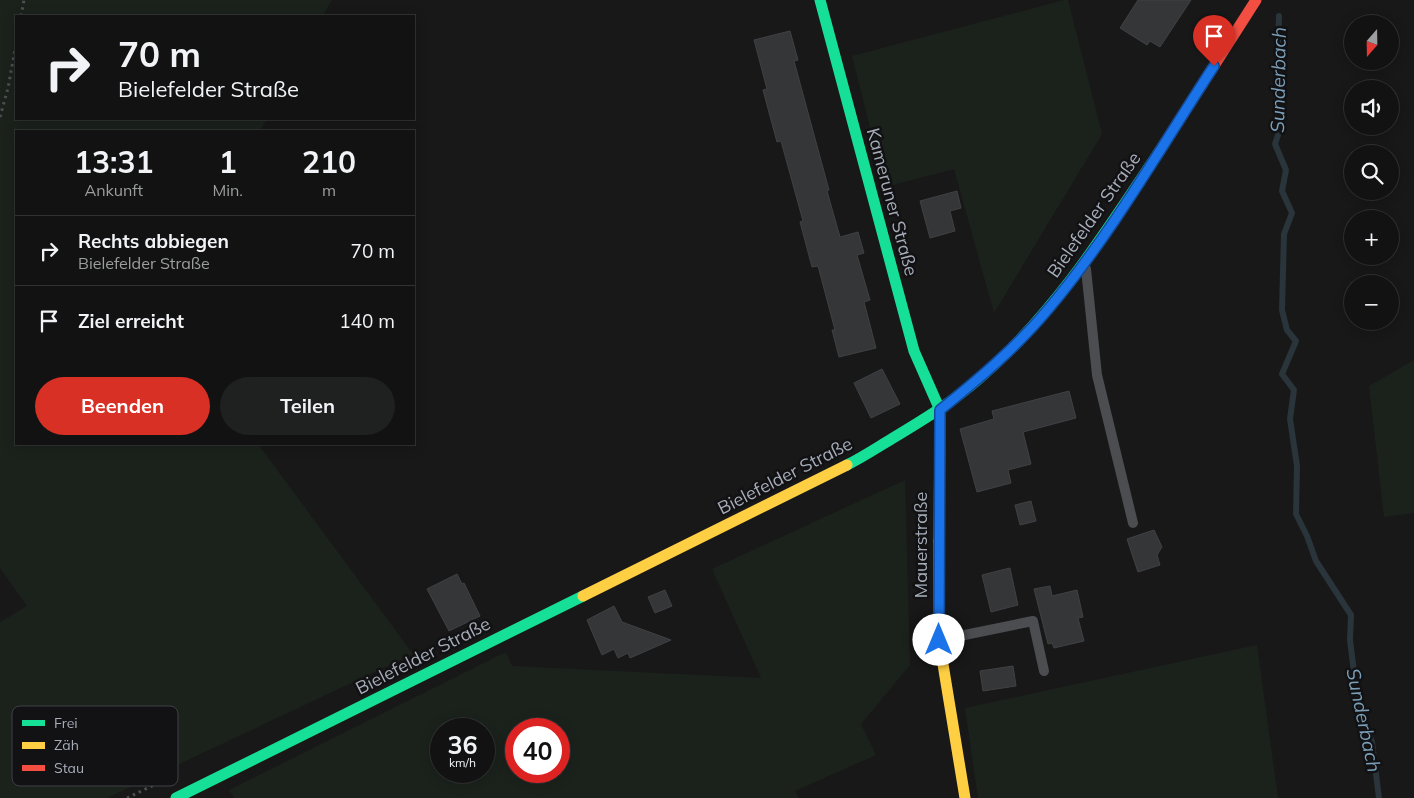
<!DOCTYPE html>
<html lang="de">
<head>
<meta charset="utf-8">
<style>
	body { margin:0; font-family:Mulish,sans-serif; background:#1f2020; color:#f1f3f6; height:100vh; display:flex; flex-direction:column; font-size:19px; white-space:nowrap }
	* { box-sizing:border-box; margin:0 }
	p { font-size:16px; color:#9c9e9f }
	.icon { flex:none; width:28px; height:28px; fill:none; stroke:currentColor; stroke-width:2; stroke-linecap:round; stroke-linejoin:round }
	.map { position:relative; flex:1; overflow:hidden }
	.side { position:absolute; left:15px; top:130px; width:400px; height:315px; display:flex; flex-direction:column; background:#121212; border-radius:0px; box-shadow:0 2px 12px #0003,0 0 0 1px #313232 }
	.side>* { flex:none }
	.guide { position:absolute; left:15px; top:15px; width:400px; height:105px; border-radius:0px; box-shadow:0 2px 12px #0003,0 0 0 1px #313232; background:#121212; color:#f1f3f6; overflow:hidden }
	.needle { width:32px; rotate:200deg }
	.controls { position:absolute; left:1344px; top:15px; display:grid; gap:10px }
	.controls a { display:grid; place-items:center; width:55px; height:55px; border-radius:50%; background:#121212; box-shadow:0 2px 12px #0003,0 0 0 1px #313232; font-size:25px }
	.speed { position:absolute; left:430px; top:718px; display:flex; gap:10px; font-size:25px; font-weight:700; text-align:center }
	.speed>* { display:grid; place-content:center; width:65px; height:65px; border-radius:50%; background:#121212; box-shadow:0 2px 12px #0003,0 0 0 1px #313232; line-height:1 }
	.speed small { font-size:12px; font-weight:400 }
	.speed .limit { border:8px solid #d22; background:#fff; color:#111 }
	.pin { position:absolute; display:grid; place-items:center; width:42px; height:42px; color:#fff; margin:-51px -21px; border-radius:50% 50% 50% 0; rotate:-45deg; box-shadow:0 0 5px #0007 }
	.pin .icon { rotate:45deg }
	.me { position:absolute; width:55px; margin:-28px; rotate:0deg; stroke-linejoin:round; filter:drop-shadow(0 0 4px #0008) }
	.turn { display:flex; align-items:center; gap:18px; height:105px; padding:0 20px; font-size:22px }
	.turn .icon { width:65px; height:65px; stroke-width:2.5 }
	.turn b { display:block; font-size:35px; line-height:42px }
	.eta { display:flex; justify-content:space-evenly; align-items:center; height:85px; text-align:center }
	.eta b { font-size:30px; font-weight:700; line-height:35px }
	.cta { display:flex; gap:10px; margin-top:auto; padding:10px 20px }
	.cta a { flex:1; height:58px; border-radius:30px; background:#d93025; color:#fff; font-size:20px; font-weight:700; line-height:58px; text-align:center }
	.cta a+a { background:#1f2020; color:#f1f3f6 }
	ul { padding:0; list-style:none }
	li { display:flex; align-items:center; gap:15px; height:70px; padding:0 20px; border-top:1px solid #313232 }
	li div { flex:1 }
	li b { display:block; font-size:19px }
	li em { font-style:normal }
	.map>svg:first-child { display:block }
	.green { fill:#1b221c; fill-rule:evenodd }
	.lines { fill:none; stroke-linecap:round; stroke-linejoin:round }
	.stream { stroke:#29343b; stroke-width:6 }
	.building { fill:#343638; stroke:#404144 }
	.path { stroke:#4d4f52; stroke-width:3; stroke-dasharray:2.5 4; stroke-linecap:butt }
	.lane { stroke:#4b4d51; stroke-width:10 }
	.fast { stroke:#16e098; stroke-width:11 }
	.slow { stroke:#ffcf43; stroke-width:11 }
	.jam { stroke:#f24e42; stroke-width:11 }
	.route-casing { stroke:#114b97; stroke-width:12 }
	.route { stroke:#1a73e8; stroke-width:9 }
	.labels { text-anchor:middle; stroke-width:5; stroke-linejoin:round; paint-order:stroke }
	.street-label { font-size:18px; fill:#a7aeba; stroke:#121214 }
	.water-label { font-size:19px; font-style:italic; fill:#7b9fb8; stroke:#121214 }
	.key { fill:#121214; stroke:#3f4146; stroke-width:1 }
	.key-label { font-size:14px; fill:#a7aeba }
</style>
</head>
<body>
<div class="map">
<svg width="1414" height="798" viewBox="0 0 1414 798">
	<rect width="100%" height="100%" fill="#181818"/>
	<g class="green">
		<path d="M0 0H332L323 16H16V119H267L260 131H16V444H258L413 654 107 798H0V622L27 606 0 568Z"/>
		<path d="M1064 0H1068L1102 134 994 313 954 169 885 187 852 56Z"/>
		<path d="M1414 360V513L1384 517 1369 386Z"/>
		<path d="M905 480 910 665 861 724 876 755 795 791 799 798H234L229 790 506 652 512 666 761 678 712 569ZM441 729H484V771H441ZM516 729H559V771H516Z"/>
		<path d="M1257 645 1278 798H978L965 708Z"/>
	</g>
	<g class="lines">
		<path class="stream" d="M1279 16 1277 98 1280 129 1275 144 1286 170 1282 191 1292 213 1284 234 1282 310 1287 330 1296 341 1282 374 1294 390 1290 419 1297 466 1296 514 1307 536 1316 561 1351 615 1350 640 1358 704 1372 742 1379 798"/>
	</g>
	<g class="building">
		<path d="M1138 0H1191L1160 47 1150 41 1147 45 1120 28Z"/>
		<path d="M790 31 798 60 794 61 829 190 827 191 840 237 858 232 864 253 857 255 870 300 864 302 876 348 839 357 832 330H835L818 266 812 267 800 222 803 221 781 141 777 142 763 90 767 89 754 40Z"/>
		<path d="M957 191 961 208 950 211 955 231 930 238 920 201Z"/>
		<path d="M882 369 900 404 871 418 854 383Z"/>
		<path d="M1069 391 1076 418 1023 432 1031 464 1008 470 1011 483 977 492 960 429 994 419 992 411Z"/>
		<path d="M1031 501 1036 521 1020 525 1015 505Z"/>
		<path d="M1154 530 1162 547 1157 555 1160 565 1138 572 1127 539Z"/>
		<path d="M1010 568 1018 605 991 612 982 575Z"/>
		<path d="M457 574 462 584 464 583 480 616 449 631 427 589Z"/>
		<path d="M1050 586 1052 596 1077 590 1083 617 1078 618 1084 641 1054 648 1052 643 1048 644 1034 589Z"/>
		<path d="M665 590 672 606 655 613 648 597Z"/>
		<path d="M614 606 622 622 671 640 630 658 628 653 618 658 614 649 602 655 587 620Z"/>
		<path d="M1013 666 1016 686 983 691 980 671Z"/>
	</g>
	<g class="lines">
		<g class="path">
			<path d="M21 16 24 0"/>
			<path d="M0 117 8 88 16 44"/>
			<path d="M127 798 156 784"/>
		</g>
		<g class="lane">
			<path d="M1086 269 1097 375 1133 523"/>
			<path d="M940 640 1033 621 1044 671"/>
		</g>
		<g class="fast">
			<path d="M820 0 914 351 940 410 939 541"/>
			<path d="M847 465C863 457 878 447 893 438 923 420 954 401 980 378 1054 314 1106 232 1159 152"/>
			<path d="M176 798 583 596"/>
		</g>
		<g class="slow">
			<path d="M939 541V640L965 798"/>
			<path d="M583 596 847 465"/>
		</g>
		<path class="jam" d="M1159 152 1256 0"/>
	</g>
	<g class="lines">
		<g class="route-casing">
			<path id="route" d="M939 640 940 410C979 379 1018 346 1050 307 1112 233 1161 147 1214 66"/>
		</g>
		<use href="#route" class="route"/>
	</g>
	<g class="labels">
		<g class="street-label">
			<text transform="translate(892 202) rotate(75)" y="6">Kameruner Straße</text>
			<text transform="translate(1094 215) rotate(-55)" y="6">Bielefelder Straße</text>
			<text transform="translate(785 476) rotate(-27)" y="6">Bielefelder Straße</text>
			<text transform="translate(921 545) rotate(-90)" y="6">Mauerstraße</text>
			<text transform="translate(423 656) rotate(-27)" y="6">Bielefelder Straße</text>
		</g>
		<g class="water-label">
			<text transform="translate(1278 80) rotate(-89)" y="7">Sunderbach</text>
			<text transform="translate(1364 720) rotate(78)" y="7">Sunderbach</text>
		</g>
	</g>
	<rect x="12" y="706" width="166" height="80" rx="8" class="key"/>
	<rect x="22" y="720" width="23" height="6" fill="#16e098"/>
	<rect x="22" y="742" width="23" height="7" fill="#ffcf43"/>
	<rect x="22" y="765" width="23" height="6" fill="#f24e42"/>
	<g class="key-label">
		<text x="54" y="728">Frei</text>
		<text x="54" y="750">Zäh</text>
		<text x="54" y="773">Stau</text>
	</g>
</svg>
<div class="controls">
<a><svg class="needle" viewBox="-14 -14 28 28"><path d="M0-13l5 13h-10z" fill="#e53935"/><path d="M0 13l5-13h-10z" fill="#9c9e9f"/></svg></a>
<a><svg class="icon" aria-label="sound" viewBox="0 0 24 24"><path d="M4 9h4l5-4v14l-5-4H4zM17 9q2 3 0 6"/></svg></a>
<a><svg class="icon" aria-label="search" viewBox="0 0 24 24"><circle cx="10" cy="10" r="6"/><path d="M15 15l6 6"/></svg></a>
<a>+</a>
<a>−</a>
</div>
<div class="speed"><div>36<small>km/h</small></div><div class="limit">40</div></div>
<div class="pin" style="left:1214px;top:66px;background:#d93025"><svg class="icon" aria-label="arrive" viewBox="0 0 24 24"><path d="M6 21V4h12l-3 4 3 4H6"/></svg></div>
<svg class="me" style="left:939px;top:640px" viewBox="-20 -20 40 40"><circle r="19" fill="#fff"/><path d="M0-13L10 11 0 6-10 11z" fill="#1a73e8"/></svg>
<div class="guide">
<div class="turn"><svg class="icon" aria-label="right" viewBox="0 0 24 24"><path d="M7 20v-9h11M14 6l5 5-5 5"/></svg><div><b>70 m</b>Bielefelder Straße</div></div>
</div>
<section class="side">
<div class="eta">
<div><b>13:31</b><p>Ankunft</p></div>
<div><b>1</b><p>Min.</p></div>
<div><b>210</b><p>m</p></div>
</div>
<ul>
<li><svg class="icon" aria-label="right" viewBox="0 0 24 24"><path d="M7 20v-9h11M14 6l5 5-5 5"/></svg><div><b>Rechts abbiegen</b><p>Bielefelder Straße</p></div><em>70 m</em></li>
<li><svg class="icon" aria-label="arrive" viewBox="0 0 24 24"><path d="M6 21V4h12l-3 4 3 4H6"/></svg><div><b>Ziel erreicht</b></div><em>140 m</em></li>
</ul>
<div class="cta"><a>Beenden</a><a>Teilen</a></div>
</section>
</div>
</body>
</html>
